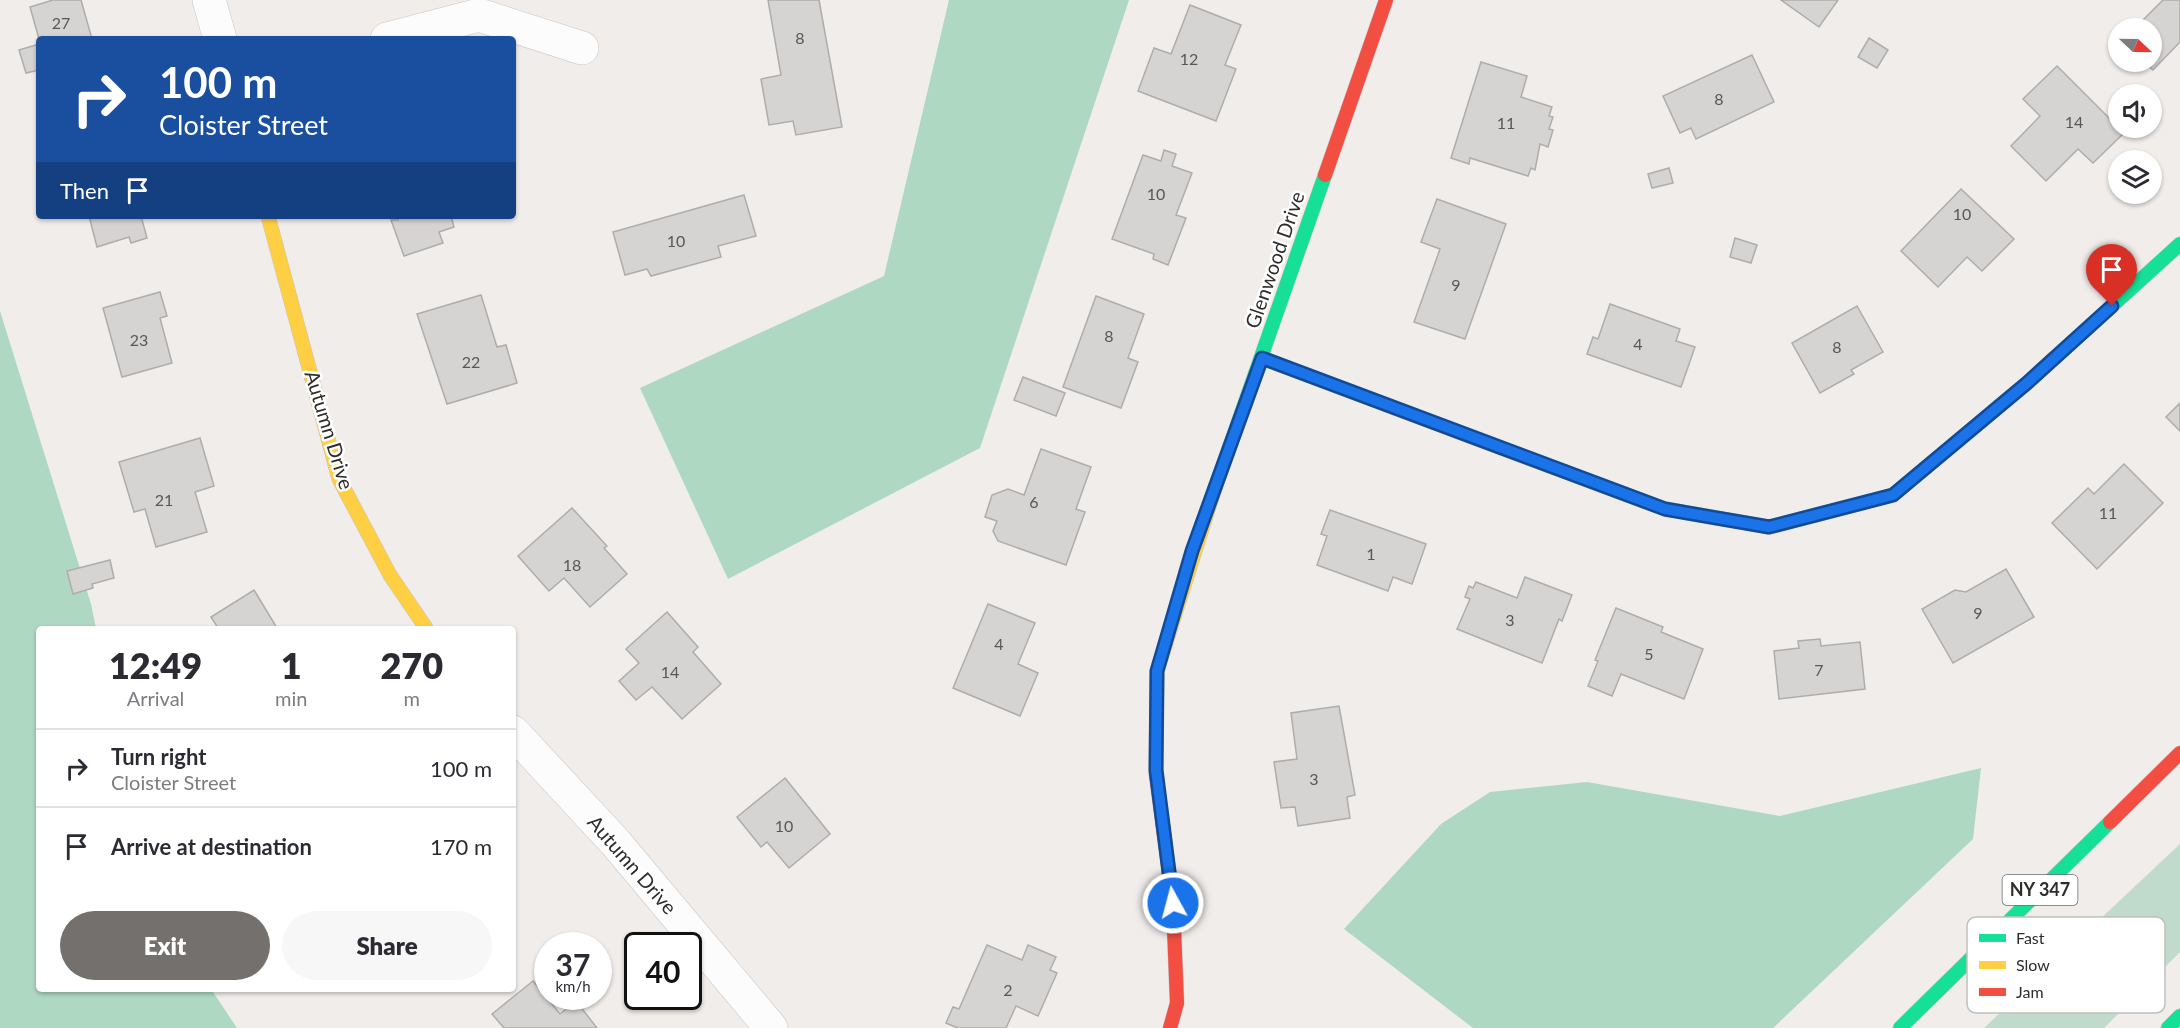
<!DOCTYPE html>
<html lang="en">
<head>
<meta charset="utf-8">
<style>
	body { margin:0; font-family:Lato,sans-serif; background:#f7f7f7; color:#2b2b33; height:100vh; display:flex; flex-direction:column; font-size:22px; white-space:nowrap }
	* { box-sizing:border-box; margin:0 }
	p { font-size:20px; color:#7c7c81 }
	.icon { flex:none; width:33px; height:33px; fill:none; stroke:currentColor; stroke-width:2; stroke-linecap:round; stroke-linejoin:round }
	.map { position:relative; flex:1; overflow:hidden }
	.panel { position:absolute; left:36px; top:626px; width:480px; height:366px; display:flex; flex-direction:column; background:#fff; border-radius:6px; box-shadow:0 2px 4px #0004 }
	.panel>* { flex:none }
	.guide { position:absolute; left:36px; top:36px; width:480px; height:183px; border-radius:6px; box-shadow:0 2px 4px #0004; background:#1a4fa0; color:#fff; overflow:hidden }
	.needle { width:39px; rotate:112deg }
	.tools { position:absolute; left:2108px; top:18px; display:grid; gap:12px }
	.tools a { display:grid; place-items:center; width:54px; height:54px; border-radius:50%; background:#fff; box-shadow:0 2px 4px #0004; font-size:30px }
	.speed { position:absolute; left:534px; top:932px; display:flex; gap:12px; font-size:30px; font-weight:700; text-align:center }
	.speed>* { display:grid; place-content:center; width:78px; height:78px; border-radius:50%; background:#fff; box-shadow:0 2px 4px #0004; line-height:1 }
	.speed small { font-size:15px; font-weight:400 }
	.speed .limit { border:3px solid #111; border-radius:9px; background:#fff; color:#111 }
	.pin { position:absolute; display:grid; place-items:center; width:51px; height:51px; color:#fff; margin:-62px -26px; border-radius:50% 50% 50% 0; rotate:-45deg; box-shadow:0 0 6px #0007 }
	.pin .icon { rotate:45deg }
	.me { position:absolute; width:66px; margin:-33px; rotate:353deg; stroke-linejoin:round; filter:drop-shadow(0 0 4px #0008) }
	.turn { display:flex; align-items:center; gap:21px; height:126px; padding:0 24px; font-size:27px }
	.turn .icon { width:78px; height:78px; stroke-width:2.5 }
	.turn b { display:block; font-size:42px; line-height:51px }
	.then { display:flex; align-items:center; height:57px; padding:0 24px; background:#0003; gap:12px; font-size:22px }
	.eta { display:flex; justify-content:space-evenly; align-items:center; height:102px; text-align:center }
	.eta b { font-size:36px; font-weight:800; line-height:42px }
	.cta { display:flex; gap:12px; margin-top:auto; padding:12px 24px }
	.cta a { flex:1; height:69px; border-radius:36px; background:#73706e; color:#fff; font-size:24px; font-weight:800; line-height:69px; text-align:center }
	.cta a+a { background:#f7f7f7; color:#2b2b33 }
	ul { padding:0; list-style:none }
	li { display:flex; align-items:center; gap:18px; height:78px; padding:0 24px; border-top:2px solid #e1e1e2 }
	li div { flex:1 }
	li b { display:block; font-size:22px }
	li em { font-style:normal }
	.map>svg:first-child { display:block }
	.green { fill:#c0dbcb }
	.forest { fill:#aed8c1 }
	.building { fill:#d6d4d2; stroke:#afadab; stroke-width:1.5 }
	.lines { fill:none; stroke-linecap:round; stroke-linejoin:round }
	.street-casing { stroke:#c8c5c3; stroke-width:34 }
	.fast-casing { stroke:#c8c5c3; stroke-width:15 }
	.slow-casing { stroke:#c8c5c3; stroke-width:15 }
	.jam-casing { stroke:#c8c5c3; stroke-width:15 }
	.street { stroke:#fdfcfc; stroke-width:33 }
	.fast { stroke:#16e098; stroke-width:14 }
	.slow { stroke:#ffcf43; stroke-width:14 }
	.jam { stroke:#f24e42; stroke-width:14 }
	.route-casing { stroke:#114b97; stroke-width:15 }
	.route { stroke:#1a73e8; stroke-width:10 }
	.labels { text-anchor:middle; stroke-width:5; stroke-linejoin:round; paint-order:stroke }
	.number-label { font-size:16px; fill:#595755 }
	.shield { fill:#fff; stroke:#6d6c6b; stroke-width:1.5 }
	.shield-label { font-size:18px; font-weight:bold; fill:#2f2d2b }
	.street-label { font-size:20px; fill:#2f2d2b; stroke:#fff }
	.key { fill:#fff; stroke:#c1c0bf; stroke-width:1.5 }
	.key-label { font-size:16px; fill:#2f2d2b }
</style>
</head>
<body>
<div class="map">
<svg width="2180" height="1028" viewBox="0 0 2180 1028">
	<rect width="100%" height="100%" fill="#f0edeb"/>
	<path class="green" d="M2180 844V952L2104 1028H1984Z"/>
	<g class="forest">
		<path d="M949 0H1129L980 448 728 579 640 388 884 276Z"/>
		<path d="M0 311 91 604 96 628H39V988L211 989 237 1028H0Z"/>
		<path d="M1981 768 1973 839 1773 1028H1473L1344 929 1441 824 1490 792 1587 782 1780 816Z"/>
	</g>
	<g class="building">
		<path d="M53 0H81L92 39H39L30 7Z"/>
		<path d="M768 0H819L842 127 796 135 793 121 769 125 761 79 781 75Z"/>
		<path d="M1781 0H1838L1819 27Z"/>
		<path d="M2163 0H2180V42L2153 70 2144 62H2151V28H2135Z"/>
		<path d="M1190 5 1241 25 1225 65 1236 69 1216 121 1138 91 1154 48 1171 54Z"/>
		<path d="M1869 38 1888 50 1877 68 1858 57Z"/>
		<path d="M39 44V70L26 73 19 50Z"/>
		<path d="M1752 55 1774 102 1696 139 1691 128 1680 133 1663 96Z"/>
		<path d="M1481 62 1527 76 1521 97 1552 107 1549 116 1553 117 1549 129 1553 130 1548 147 1540 144 1535 170 1531 168 1528 176 1470 158 1469 164 1451 158Z"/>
		<path d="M2057 66 2124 133 2093 163 2078 149 2046 181 2011 146 2040 116 2023 99Z"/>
		<path d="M1164 150 1176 154 1172 166 1192 173 1176 215 1186 218 1168 265 1153 259 1154 254 1112 239 1143 155 1161 161Z"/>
		<path d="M1669 168 1673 183 1652 188 1648 174Z"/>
		<path d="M1961 189 2014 239 1982 271 1967 257 1938 287 1901 251Z"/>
		<path d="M744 195 756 236 718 246 721 257 651 276 647 269 625 275 613 232Z"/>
		<path d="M1437 199 1506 224 1465 339 1414 322 1440 249 1421 242Z"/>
		<path d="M89 216H141L147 238 131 243 129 237 97 247Z"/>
		<path d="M396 216H451L454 227 439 232 443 243 404 256 391 220H398Z"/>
		<path d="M1735 238 1757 245 1751 263 1730 257Z"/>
		<path d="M160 292 167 316 160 318 172 363 122 377 103 308Z"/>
		<path d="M481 295 497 347 506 345 517 383 447 404 417 314Z"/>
		<path d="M1096 296 1144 314 1128 358 1138 362 1121 408 1063 387Z"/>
		<path d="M1610 304 1680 329 1676 341 1695 347 1681 387 1587 354 1593 337 1598 339Z"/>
		<path d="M1857 306 1883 352 1851 370 1854 374 1820 393 1792 343Z"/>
		<path d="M1023 377 1065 393 1056 416 1014 400Z"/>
		<path d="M2180 403V431L2166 417Z"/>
		<path d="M200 438 214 486 195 492 207 532 156 547 145 509 134 512 119 462Z"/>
		<path d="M1041 449 1091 467 1076 509 1085 512 1066 565 998 541 993 531 997 521 985 517 992 495 1008 489 1024 495Z"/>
		<path d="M2124 464 2163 503 2097 569 2052 523 2088 488 2094 494Z"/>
		<path d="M572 508 607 546 604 548 627 574 590 607 564 578 549 591 518 556Z"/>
		<path d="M1330 510 1426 544 1412 584 1393 577 1388 591 1317 565 1327 536 1321 534Z"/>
		<path d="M110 560 114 578 92 584 93 588 73 594 67 571Z"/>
		<path d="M2006 569 2034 617 1953 663 1922 609 1955 590 1966 592Z"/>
		<path d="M1525 577 1572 595 1562 621 1559 619 1542 663 1457 629 1470 599 1465 597 1469 586 1473 588 1476 582 1517 598Z"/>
		<path d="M254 590 277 628H218L211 617Z"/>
		<path d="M988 604 1035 623 1018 664 1038 673 1020 716 953 688Z"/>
		<path d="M1616 608 1663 627 1661 632 1703 649 1684 699 1621 674 1612 696 1588 686 1598 661 1595 660Z"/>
		<path d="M667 612 698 647 693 652 721 684 682 719 652 687 636 700 619 681 639 663 626 649Z"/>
		<path d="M1820 639 1821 646 1860 642 1865 689 1779 699 1774 651 1799 648 1798 641Z"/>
		<path d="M1339 706 1355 795 1347 797 1350 818 1298 826 1295 807 1281 808 1274 762 1297 759 1291 713Z"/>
		<path d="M785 778 830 834 789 868 767 842 761 847 737 817Z"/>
		<path d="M987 945 1022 960 1028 945 1056 957 1050 970 1057 973 1038 1016 1016 1006 1006 1028H958L946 1023 953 1007 959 1009Z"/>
		<path d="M533 981 560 1014 576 1001 597 1028H504L492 1014Z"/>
	</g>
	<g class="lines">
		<g class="street-casing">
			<g id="street">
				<path d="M209 0 220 39"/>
				<path d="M387 39 479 15 582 48"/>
				<path d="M513 732 615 842 771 1028"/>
			</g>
		</g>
		<g class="fast-casing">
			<g id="fast">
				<path d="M1214 491 1325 175"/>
				<path d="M1855 505 1893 495 2027 383 2180 244"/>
				<path d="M1900 1028 2110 822"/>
				<path d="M2168 1028 2180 1016"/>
			</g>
		</g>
		<g class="slow-casing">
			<g id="slow">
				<path d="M268 216 339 479 390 575 426 628"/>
				<path d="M1501 448 1665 509 1769 527 1855 505"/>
				<path d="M1156 774 1157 671 1214 491"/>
			</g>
		</g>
		<g class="jam-casing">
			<g id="jam">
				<path d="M1325 175 1386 0"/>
				<path d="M1262 358 1501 448"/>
				<path d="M1156 774 1173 903 1177 1003 1170 1028"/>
				<path d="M2110 822 2180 753"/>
			</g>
		</g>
		<use href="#street" class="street"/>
		<use href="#fast" class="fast"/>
		<use href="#slow" class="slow"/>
		<use href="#jam" class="jam"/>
	</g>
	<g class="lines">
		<g class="route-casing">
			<path id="route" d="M1173 903 1156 770 1157 671 1192 551 1262 358 1665 509 1769 527 1893 495 2027 383 2112 306"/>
		</g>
		<use href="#route" class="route"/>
	</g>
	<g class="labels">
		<g class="number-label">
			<text x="61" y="29">27</text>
			<text x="800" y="44">8</text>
			<text x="1189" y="65">12</text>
			<text x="1719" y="105">8</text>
			<text x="2074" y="128">14</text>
			<text x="1506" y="129">11</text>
			<text x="1156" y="200">10</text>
			<text x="1962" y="220">10</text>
			<text x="676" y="247">10</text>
			<text x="1456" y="291">9</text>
			<text x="1109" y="342">8</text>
			<text x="139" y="346">23</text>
			<text x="1638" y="350">4</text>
			<text x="1837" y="353">8</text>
			<text x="471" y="368">22</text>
			<text x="164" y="506">21</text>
			<text x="1034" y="508">6</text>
			<text x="2108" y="519">11</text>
			<text x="1371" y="560">1</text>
			<text x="572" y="571">18</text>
			<text x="1978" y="619">9</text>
			<text x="1510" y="626">3</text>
			<text x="999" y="650">4</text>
			<text x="1649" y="660">5</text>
			<text x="1819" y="676">7</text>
			<text x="670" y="678">14</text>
			<text x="1314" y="785">3</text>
			<text x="784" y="832">10</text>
			<text x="1008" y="996">2</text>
		</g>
		<rect class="shield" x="2002.5" y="875" width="75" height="30" rx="4.5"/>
		<g class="shield-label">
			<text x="2040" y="896">NY 347</text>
		</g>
		<g class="street-label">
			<text transform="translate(1275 260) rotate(-71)" y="7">Glenwood Drive</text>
			<text transform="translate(329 430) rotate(73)" y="7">Autumn Drive</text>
			<text transform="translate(632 865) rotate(49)" y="7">Autumn Drive</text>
		</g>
	</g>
	<rect x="1967" y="917" width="198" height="96" rx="9" class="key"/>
	<rect x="1979" y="934" width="27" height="8" fill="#16e098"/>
	<rect x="1979" y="961" width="27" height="8" fill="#ffcf43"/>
	<rect x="1979" y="988" width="27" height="8" fill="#f24e42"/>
	<g class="key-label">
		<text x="2016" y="944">Fast</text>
		<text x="2016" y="971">Slow</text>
		<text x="2016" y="998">Jam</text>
	</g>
</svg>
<div class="tools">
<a><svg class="needle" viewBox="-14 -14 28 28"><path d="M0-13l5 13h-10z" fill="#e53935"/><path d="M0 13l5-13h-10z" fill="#7c7c81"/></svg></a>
<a><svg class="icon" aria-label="sound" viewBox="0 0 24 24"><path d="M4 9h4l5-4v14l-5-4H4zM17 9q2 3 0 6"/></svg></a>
<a><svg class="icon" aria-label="layers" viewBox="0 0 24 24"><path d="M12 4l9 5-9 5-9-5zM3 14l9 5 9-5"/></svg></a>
</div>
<div class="speed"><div>37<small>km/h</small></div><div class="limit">40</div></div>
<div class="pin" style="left:2112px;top:306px;background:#d93025"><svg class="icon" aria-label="arrive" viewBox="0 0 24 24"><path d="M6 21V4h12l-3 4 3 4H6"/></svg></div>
<svg class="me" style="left:1173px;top:903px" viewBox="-20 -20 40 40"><circle r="17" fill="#1a73e8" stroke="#fff" stroke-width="3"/><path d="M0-11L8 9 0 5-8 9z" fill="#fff"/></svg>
<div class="guide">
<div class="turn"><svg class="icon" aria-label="right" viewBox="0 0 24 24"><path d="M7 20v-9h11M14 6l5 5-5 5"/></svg><div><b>100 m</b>Cloister Street</div></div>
<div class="then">Then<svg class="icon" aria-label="arrive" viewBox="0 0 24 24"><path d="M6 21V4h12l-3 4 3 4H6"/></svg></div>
</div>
<section class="panel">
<div class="eta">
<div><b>12:49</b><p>Arrival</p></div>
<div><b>1</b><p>min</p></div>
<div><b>270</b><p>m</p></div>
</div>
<ul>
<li><svg class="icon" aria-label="right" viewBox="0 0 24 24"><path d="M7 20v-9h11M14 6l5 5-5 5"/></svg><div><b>Turn right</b><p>Cloister Street</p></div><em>100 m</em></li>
<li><svg class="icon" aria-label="arrive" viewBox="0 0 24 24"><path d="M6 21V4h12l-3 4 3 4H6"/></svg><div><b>Arrive at destination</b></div><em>170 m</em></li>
</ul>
<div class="cta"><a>Exit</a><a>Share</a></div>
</section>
</div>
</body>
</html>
